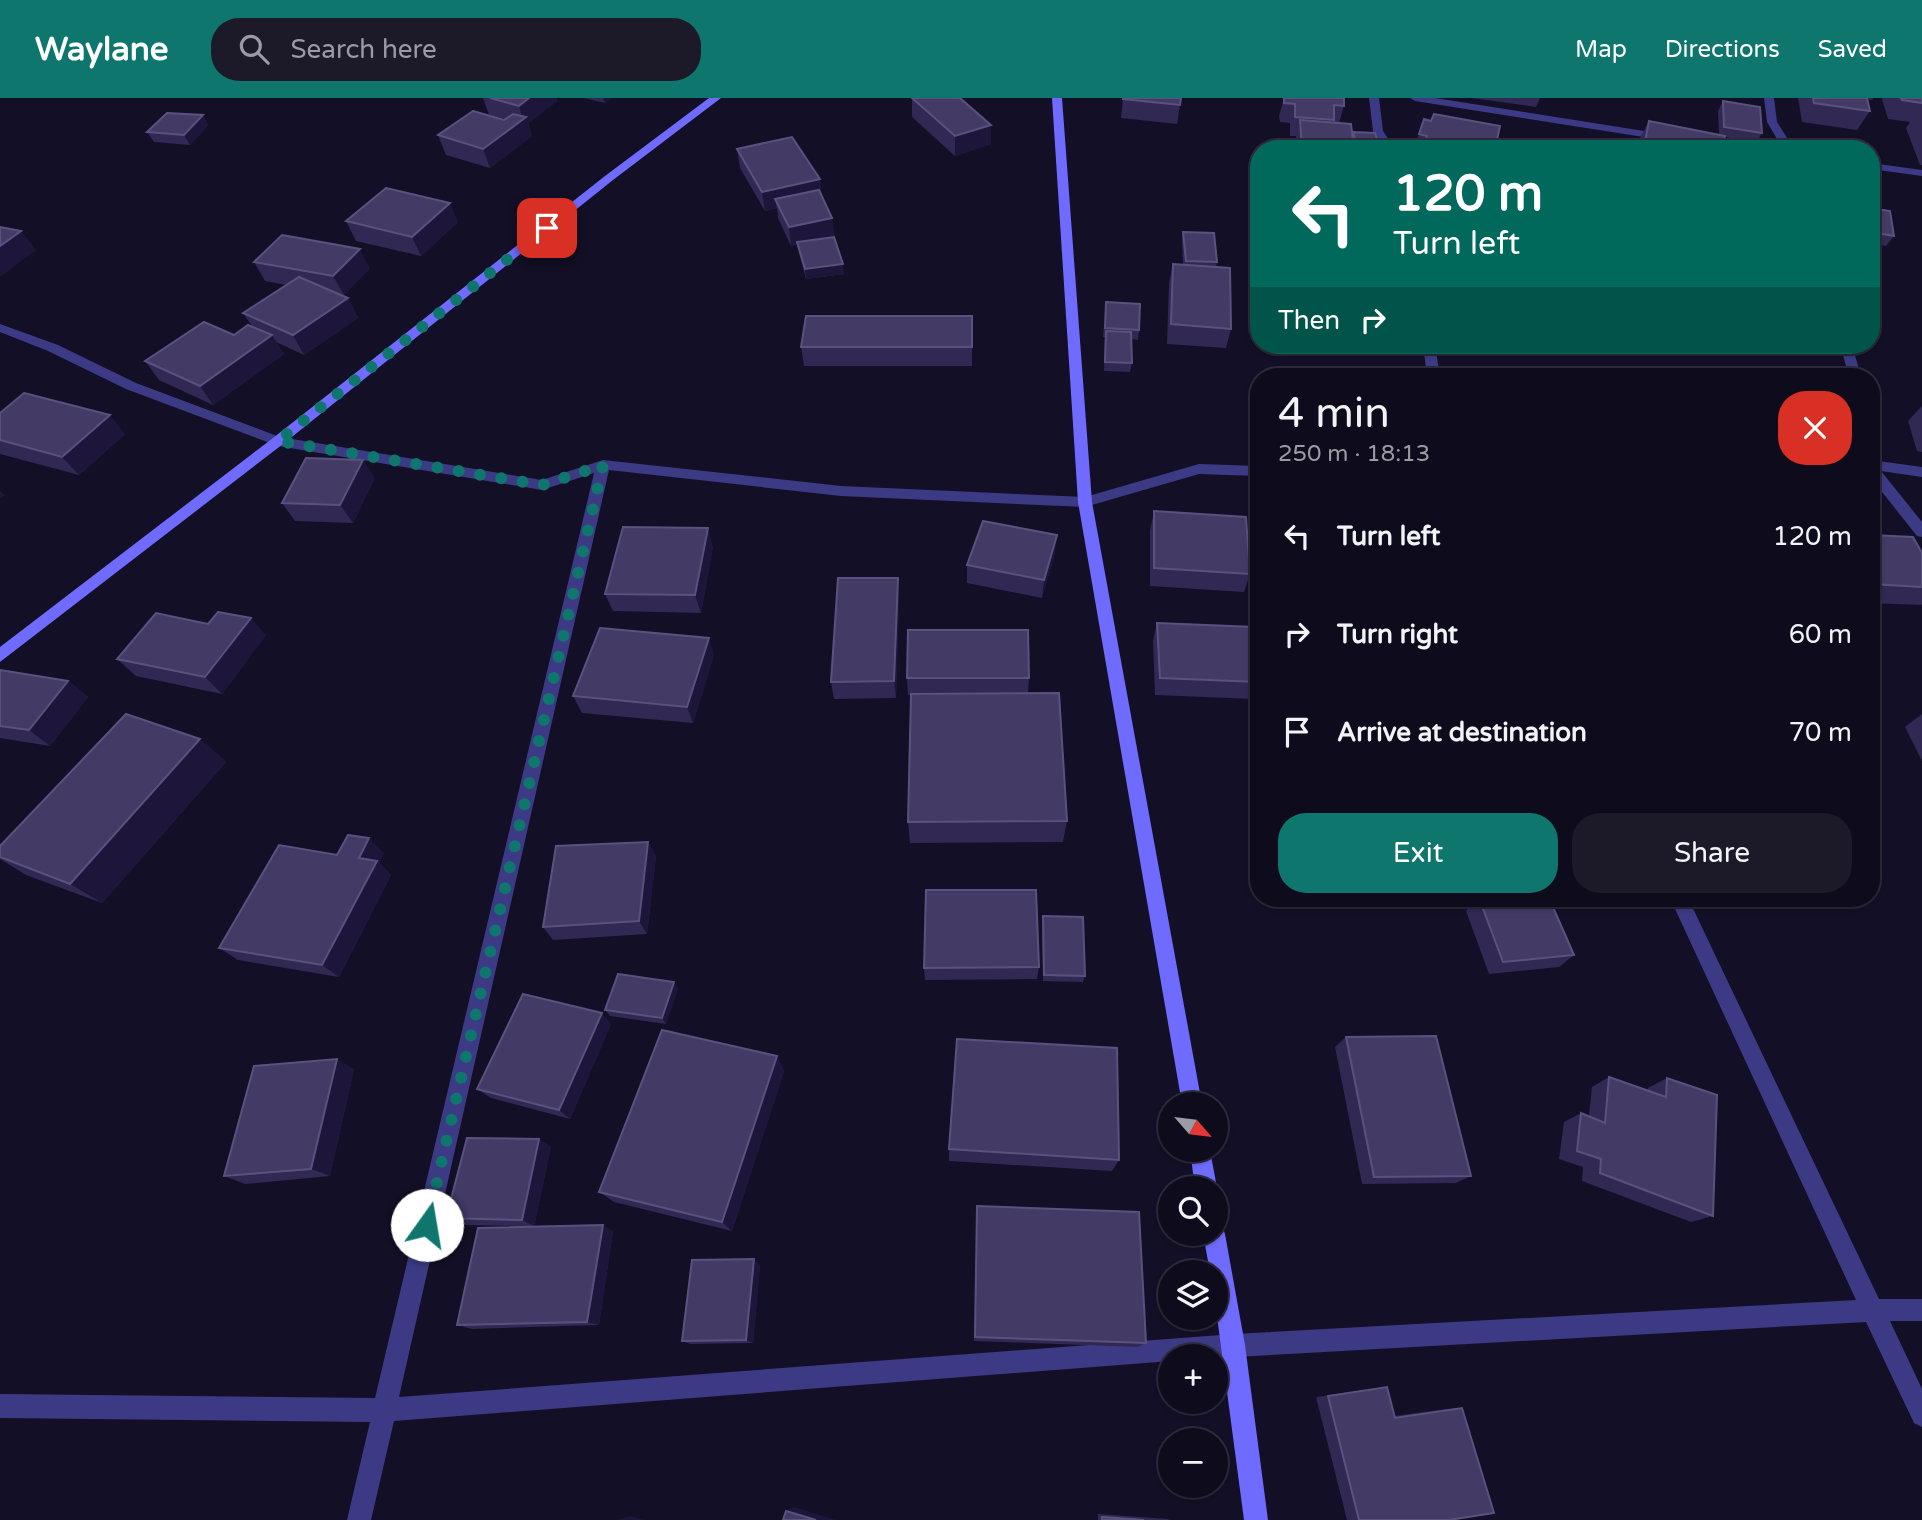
<!DOCTYPE html>
<html lang="en">
<head>
<meta charset="utf-8">
<style>
	body { margin:0; font-family:"Varela Round",sans-serif; background:#1c1929; color:#f1f3f6; height:100vh; display:flex; flex-direction:column; font-size:26px; white-space:nowrap }
	* { box-sizing:border-box; margin:0 }
	p { font-size:23px; color:#9b9ba3 }
	.icon { flex:none; width:38px; height:38px; fill:none; stroke:currentColor; stroke-width:2; stroke-linecap:round; stroke-linejoin:round }
	.map { position:relative; flex:1; overflow:hidden }
	.drawer { position:absolute; left:1250px; top:270px; width:630px; height:539px; display:flex; flex-direction:column; background:#0e0b1c; border-radius:28px; box-shadow:0 2px 5px #0004,0 0 0 2px #2e2b3b }
	.drawer>* { flex:none }
	.guide { position:absolute; left:1250px; top:42px; width:630px; height:214px; border-radius:28px; box-shadow:0 2px 5px #0004,0 0 0 2px #2e2b3b; background:#00695c; color:#fff; overflow:hidden }
	.needle { width:46px; rotate:118deg }
	.fabs { position:absolute; left:1158px; top:994px; display:grid; gap:14px }
	.fabs a { display:grid; place-items:center; width:70px; height:70px; border-radius:50%; background:#0e0b1c; box-shadow:0 2px 5px #0004,0 0 0 2px #2e2b3b; font-size:35px }
	.pin { position:absolute; display:grid; place-items:center; width:60px; height:60px; color:#fff; margin:-30px; border-radius:14px; box-shadow:0 4px 10px #0006 }
	.me { position:absolute; width:77px; margin:-38px; rotate:13deg; stroke-linejoin:round; filter:drop-shadow(0 0 5px #0008) }
	.turn { display:flex; align-items:center; gap:24px; height:147px; padding:0 28px; font-size:32px }
	.turn .icon { width:91px; height:91px; stroke-width:2.5 }
	.turn b { display:block; font-size:49px; line-height:60px }
	.then { display:flex; align-items:center; height:66px; padding:0 28px; background:#0003; gap:14px; font-size:26px }
	.round { display:grid; place-items:center; flex:none; width:74px; height:74px; border-radius:28px; background:#1c1929 }
	.head { display:flex; align-items:center; justify-content:space-between; height:119px; padding:0 28px }
	h1 { font-size:42px; font-weight:600; line-height:52px }
	.button { display:flex; gap:14px; margin-top:auto; padding:14px 28px }
	.button a { flex:1; height:80px; border-radius:28px; background:#0f766e; color:#fff; font-size:28px; font-weight:600; line-height:80px; text-align:center }
	.button a+a { background:#1c1929; color:#f1f3f6 }
	ul { padding:0; list-style:none }
	li { display:flex; align-items:center; gap:21px; height:98px; padding:0 28px }
	li div { flex:1 }
	li b { display:block; font-size:26px }
	li em { font-style:normal }
	header { display:flex; align-items:center; gap:42px; box-sizing:border-box; height:98px; padding:0 35px; background:#0f766e; color:#fff }
	header strong { font-size:33px }
	nav { display:flex; gap:38px; margin-inline-start:auto; font-size:24px }
	.search { width:490px; height:63px; background:#1c1929; display:flex; align-items:center; gap:18px; box-sizing:border-box; padding:0 24px; border-radius:28px; color:#9b9ba3; font-size:26px }
	.map>svg:first-child { display:block }
	.lines { fill:none; stroke-linecap:round; stroke-linejoin:round }
	.street { fill:#3d3a85; fill-rule:evenodd }
	.secondary { fill:#6f6bff; fill-rule:evenodd }
	.wall { fill:#312854 }
	.shaded-wall { fill:#1d163a }
	.building { fill:#433a66; stroke:#5a527e; stroke-width:2 }
	.route { stroke:#0f766e; stroke-width:12; stroke-dasharray:0 21.6 }
</style>
</head>
<body>
<header>
<strong>Waylane</strong>
<div class="search"><svg class="icon" aria-label="search" viewBox="0 0 24 24"><circle cx="10" cy="10" r="6"/><path d="M15 15l6 6"/></svg>Search here</div>
<nav><a>Map</a><a>Directions</a><a>Saved</a></nav>
</header>
<div class="map">
<svg width="1922" height="1422" viewBox="0 0 1922 1422">
	<rect width="100%" height="100%" fill="#130f26"/>
	<g class="lines">
		<g class="street">
			<path d="M1369 0H1379L1383 33 1395 51H1384L1373 33Z"/>
			<path d="M1410 0H1435L1663 36 1668 39 1663 42 1415 3Z"/>
			<path d="M1764 0H1774L1777 24 1794 51H1783L1767 24Z"/>
			<path d="M1701 41 1743 48 1748 51H1722L1697 46 1696 44Z"/>
			<path d="M1871 65 1922 72V78L1871 71Z"/>
			<path d="M0 226 58 247 136 285 280 339 542 382 603 362 841 388 1085 399 1199 366 1258 368V378L1199 376 1085 409 841 398 609 372 399 1299 1234 1236 1856 1202 1670 800H1688L1879 1201H1922V1223H1890L1922 1291V1329L1914 1325 1866 1224 1216 1260 1171 1258V1263L394 1323 371 1422H347L370 1324 0 1320V1296L375 1300 594 375 542 392 278 348 126 291 48 253 0 234Z"/>
			<path d="M1423 247H1435L1440 278H1427Z"/>
			<path d="M1840 247H1852L1861 278H1849Z"/>
			<path d="M1871 362 1922 369V379L1881 373 1922 424V439L1917 438 1871 380Z"/>
		</g>
		<g class="secondary">
			<path d="M709 0H721L613 82 283 346 0 564V549L273 340 605 78Z"/>
			<path d="M1052 0H1062L1092 404 1202 1006H1182L1078 404Z"/>
			<path d="M1190 1052H1210L1217 1090 1216 1091 1195 1090Z"/>
			<path d="M1216 1126 1222 1128 1225 1136 1245 1247 1268 1422H1244L1216 1211V1174H1210L1203 1136H1216Z"/>
		</g>
	</g>
	<g class="wall">
		<path d="M483 0H557V3L528 25 532 38 490 70 446 57 438 37 506 21 489 17Z"/>
		<path d="M584 0H611L605 5Z"/>
		<path d="M912 0 991 27V46L955 58 912 19Z"/>
		<path d="M1123 0H1181L1177 26 1121 20Z"/>
		<path d="M1284 0 1344 8 1339 25 1352 38 1353 34 1380 51H1296V38H1290V25L1280 24 1279 18Z"/>
		<path d="M1471 0H1540L1536 9Z"/>
		<path d="M1798 0H1873L1872 2 1868 1 1870 13 1857 32 1802 24Z"/>
		<path d="M1883 0H1922V67H1920L1906 30 1910 24 1888 21 1882 1Z"/>
		<path d="M1723 3 1762 35 1756 45 1725 39 1723 51H1637L1639 42 1649 23 1719 36 1718 13Z"/>
		<path d="M203 17 208 27 190 47 154 44 147 34Z"/>
		<path d="M1424 21 1431 23 1495 51H1414Z"/>
		<path d="M737 51 820 81 821 97 832 120 834 139 844 176 806 181 797 147 791 148 778 120 777 110 765 113 740 70Z"/>
		<path d="M1871 110 1894 138 1886 148 1871 145Z"/>
		<path d="M346 123 458 124 421 158 356 143Z"/>
		<path d="M1183 134 1217 164 1216 169 1231 231 1226 250 1167 246 1169 185 1173 166 1183 167 1182 144Z"/>
		<path d="M254 164 370 170 344 197 338 196 348 200 358 220 304 257 276 244 284 256 213 307 159 282 145 263 234 237 252 228 243 215 286 187 265 183Z"/>
		<path d="M1106 204 1139 232 1138 242 1131 241 1132 265 1130 274 1104 273 1105 239H1103Z"/>
		<path d="M972 218V268H804L801 249Z"/>
		<path d="M1922 308V354L1917 353 1908 323Z"/>
		<path d="M0 315 125 336 79 377 0 356Z"/>
		<path d="M375 380 353 425 295 423 282 405Z"/>
		<path d="M1154 413 1250 476 1244 494 1150 488V432Z"/>
		<path d="M1871 437 1922 455V506L1921 507 1871 505Z"/>
		<path d="M713 448 701 515 613 513 605 496Z"/>
		<path d="M1055 455 1042 500 967 485V467Z"/>
		<path d="M899 498 896 600 834 601 831 584Z"/>
		<path d="M1157 525 1258 567V590L1254 601 1155 597 1153 542Z"/>
		<path d="M208 526 266 537 222 596 136 578 117 561Z"/>
		<path d="M714 557 693 625 582 615 573 598Z"/>
		<path d="M0 572 68 583 88 599 50 648 0 640Z"/>
		<path d="M907 580H1029L1028 595 1067 723 1063 744 910 745 908 724 911 597H908Z"/>
		<path d="M1922 616V663L1905 629Z"/>
		<path d="M200 641 226 664 102 805 26 777 0 761V748Z"/>
		<path d="M648 744 656 758 647 836 553 842 543 829Z"/>
		<path d="M384 755 379 765 391 777 339 879 238 862 219 850 337 757Z"/>
		<path d="M1407 800H1549L1574 857 1559 869 1489 876 1466 813 1476 802H1408Z"/>
		<path d="M1043 818 1085 878 1083 884 1043 883 1042 825Z"/>
		<path d="M1039 869 1037 881 925 882 924 870Z"/>
		<path d="M678 890 666 926 610 918 605 912Z"/>
		<path d="M611 926 570 1021 491 1000 477 991Z"/>
		<path d="M1346 939 1471 1078 1456 1085 1362 1086 1335 949Z"/>
		<path d="M777 958 784 973 732 1133 614 1104 599 1094Z"/>
		<path d="M354 971 330 1078 245 1086 224 1078Z"/>
		<path d="M1609 979 1647 993 1648 990 1667 980 1713 1118 1691 1124 1582 1083 1583 1069 1559 1061 1564 1024 1581 1015 1589 1018 1592 989Z"/>
		<path d="M539 1041 551 1049 534 1128 461 1127 446 1120Z"/>
		<path d="M949 1051 1119 1062 1112 1073 949 1063Z"/>
		<path d="M977 1118 1146 1245 1138 1249 974 1243Z"/>
		<path d="M613 1133 599 1227 472 1231 457 1227Z"/>
		<path d="M760 1167 753 1245 690 1246 682 1243Z"/>
		<path d="M1387 1289 1394 1318 1446 1311 1462 1310 1449 1422H1347L1316 1299Z"/>
		<path d="M1098 1416 1168 1421 1169 1422H1098Z"/>
	</g>
	<g class="shaded-wall">
		<path d="M529 0H557V3L528 25 532 38 490 70 483 51 523 21 519 8Z"/>
		<path d="M603 0H611L605 5Z"/>
		<path d="M203 17 208 27 190 47 184 37Z"/>
		<path d="M991 27V46L955 58V38Z"/>
		<path d="M820 81 822 100 775 101 777 110 765 113 762 94Z"/>
		<path d="M450 105 458 124 421 158 412 139Z"/>
		<path d="M832 120 835 139 791 148 789 129Z"/>
		<path d="M21 133 36 152 0 179V148Z"/>
		<path d="M360 151 370 170 344 197 333 178Z"/>
		<path d="M843 166 844 176 806 181 805 171Z"/>
		<path d="M348 200 358 220 304 257 293 237Z"/>
		<path d="M272 237 284 256 213 307 200 288Z"/>
		<path d="M110 317 125 336 79 377 62 359Z"/>
		<path d="M363 362 375 380 353 425 340 407Z"/>
		<path d="M0 393 5 397 0 401Z"/>
		<path d="M708 430 713 448 701 515 695 497Z"/>
		<path d="M1057 437 1055 455 1042 500 1044 482Z"/>
		<path d="M898 480 899 498 896 600 894 583Z"/>
		<path d="M251 520 266 537 222 596 205 579Z"/>
		<path d="M709 540 714 557 693 625 687 609Z"/>
		<path d="M68 583 88 599 50 648 29 632Z"/>
		<path d="M200 641 226 664 102 805 70 786Z"/>
		<path d="M369 740 384 755 379 765 391 777 339 879 322 867 359 760Z"/>
		<path d="M648 744 656 758 647 836 639 823Z"/>
		<path d="M674 884 678 890 666 926 662 920Z"/>
		<path d="M602 915 611 926 570 1021 559 1012Z"/>
		<path d="M777 958 784 973 732 1133 722 1124Z"/>
		<path d="M337 961 354 971 330 1078 311 1071Z"/>
		<path d="M539 1041 551 1049 534 1128 522 1122Z"/>
		<path d="M603 1127 613 1133 599 1227 587 1224Z"/>
		<path d="M754 1161 760 1167 753 1245 746 1242Z"/>
		<path d="M794 1409 836 1422H816L786 1413Z"/>
		<path d="M630 1418 644 1422H616Z"/>
	</g>
	<g class="building">
		<path d="M490 0H529L519 8Z"/>
		<path d="M912 0H960L991 27 955 38Z"/>
		<path d="M1123 0H1181L1180 7 1123 1Z"/>
		<path d="M1284 0H1344V8L1334 7V22L1295 19V6L1284 5Z"/>
		<path d="M1813 0H1867L1870 13 1814 5Z"/>
		<path d="M1901 0H1922V5L1902 2Z"/>
		<path d="M1723 3 1760 9 1762 35 1724 29Z"/>
		<path d="M473 13 504 22 513 16 526 19 483 51 438 37Z"/>
		<path d="M167 15 203 17 184 37 147 34Z"/>
		<path d="M1434 16 1500 28 1495 51H1429L1424 50 1427 38 1419 36 1424 21 1431 23Z"/>
		<path d="M1300 22 1351 26 1354 51H1302Z"/>
		<path d="M1649 23 1725 38 1723 51H1680L1645 44Z"/>
		<path d="M1353 34 1375 35 1380 51 1358 50Z"/>
		<path d="M792 39 820 81 762 94 737 51Z"/>
		<path d="M386 90 450 105 412 139 346 123Z"/>
		<path d="M819 92 832 120 789 129 775 101Z"/>
		<path d="M1871 110 1890 113 1894 138 1871 134Z"/>
		<path d="M0 129 21 133 0 148Z"/>
		<path d="M1183 134 1214 135 1217 164 1186 163Z"/>
		<path d="M282 137 360 151 333 178 254 164Z"/>
		<path d="M834 139 843 166 805 171 797 144Z"/>
		<path d="M1173 166 1230 170 1231 231 1171 226Z"/>
		<path d="M299 179 348 200 293 237 243 215Z"/>
		<path d="M1106 204 1140 206 1139 232 1105 230Z"/>
		<path d="M806 218H972V249H801Z"/>
		<path d="M204 224 234 237 248 227 272 237 200 288 145 263Z"/>
		<path d="M1106 233 1131 234 1132 265 1105 264Z"/>
		<path d="M1752 275 1809 278H1753Z"/>
		<path d="M24 295 110 317 62 359 0 342V315Z"/>
		<path d="M306 360 363 362 340 407 282 405Z"/>
		<path d="M1154 413 1246 419 1250 476 1154 470Z"/>
		<path d="M983 423 1057 437 1044 482 967 467Z"/>
		<path d="M623 429 708 430 695 497 605 496Z"/>
		<path d="M1871 437 1913 439 1922 455V489L1871 486Z"/>
		<path d="M838 480H898L894 583 831 584Z"/>
		<path d="M218 514 251 520 205 579 117 561 156 515 208 526Z"/>
		<path d="M1157 525 1254 529 1258 567V584L1160 580Z"/>
		<path d="M600 530 709 540 687 609 573 598Z"/>
		<path d="M908 532H1028L1029 580H907Z"/>
		<path d="M0 572 68 583 29 632 0 628Z"/>
		<path d="M1059 595 1067 723 908 724 911 596Z"/>
		<path d="M126 616 200 641 70 786 0 759V748Z"/>
		<path d="M348 737 369 740 359 760 377 763 322 867 219 850 279 747 337 757Z"/>
		<path d="M648 744 639 823 543 829 556 748Z"/>
		<path d="M926 792H1036L1039 869 924 870Z"/>
		<path d="M1479 800H1549L1574 857 1503 864Z"/>
		<path d="M1043 818 1083 819 1085 878 1044 877Z"/>
		<path d="M618 876 674 884 662 920 605 912Z"/>
		<path d="M523 896 602 915 559 1012 477 991Z"/>
		<path d="M662 932 777 958 722 1124 599 1094Z"/>
		<path d="M1436 938 1471 1078 1374 1079 1346 939Z"/>
		<path d="M957 941 1117 950 1119 1062 949 1051Z"/>
		<path d="M337 961 311 1071 224 1078 254 968Z"/>
		<path d="M1609 979 1666 999 1667 980 1717 997 1713 1118 1600 1075 1601 1061 1577 1053 1581 1015 1605 1025Z"/>
		<path d="M467 1040 539 1041 522 1122 446 1120Z"/>
		<path d="M977 1108 1139 1114 1146 1245 975 1239Z"/>
		<path d="M603 1127 587 1224 457 1227 478 1130Z"/>
		<path d="M754 1161 746 1242 682 1243 692 1162Z"/>
		<path d="M1387 1289 1395 1320 1462 1310 1494 1415 1449 1422H1359L1328 1298Z"/>
		<path d="M786 1413 816 1422H783Z"/>
		<path d="M1102 1419 1144 1422H1102Z"/>
	</g>
	<g class="lines">
		<path class="route" d="M427 1127 603 367 542 387 278 343 547 130"/>
	</g>
</svg>
<div class="fabs">
<a><svg class="needle" viewBox="-14 -14 28 28"><path d="M0-13l5 13h-10z" fill="#e53935"/><path d="M0 13l5-13h-10z" fill="#9b9ba3"/></svg></a>
<a><svg class="icon" aria-label="search" viewBox="0 0 24 24"><circle cx="10" cy="10" r="6"/><path d="M15 15l6 6"/></svg></a>
<a><svg class="icon" aria-label="layers" viewBox="0 0 24 24"><path d="M12 4l9 5-9 5-9-5zM3 14l9 5 9-5"/></svg></a>
<a>+</a>
<a>−</a>
</div>
<div class="pin" style="left:547px;top:130px;background:#d93025"><svg class="icon" aria-label="arrive" viewBox="0 0 24 24"><path d="M6 21V4h12l-3 4 3 4H6"/></svg></div>
<svg class="me" style="left:427px;top:1127px" viewBox="-20 -20 40 40"><circle r="19" fill="#fff"/><path d="M0-13L10 11 0 6-10 11z" fill="#0f766e"/></svg>
<div class="guide">
<div class="turn"><svg class="icon" aria-label="left" viewBox="0 0 24 24"><path d="M17 20v-9H6M10 6l-5 5 5 5"/></svg><div><b>120 m</b>Turn left</div></div>
<div class="then">Then<svg class="icon" aria-label="right" viewBox="0 0 24 24"><path d="M7 20v-9h11M14 6l5 5-5 5"/></svg></div>
</div>
<section class="drawer">
<div class="head"><div><h1>4 min</h1><p>250 m · 18:13</p></div><a class="round" style="background:#d93025;color:#fff"><svg class="icon" aria-label="close" viewBox="0 0 24 24"><path d="M6 6l12 12M18 6L6 18"/></svg></a></div>
<ul>
<li><svg class="icon" aria-label="left" viewBox="0 0 24 24"><path d="M17 20v-9H6M10 6l-5 5 5 5"/></svg><div><b>Turn left</b></div><em>120 m</em></li>
<li><svg class="icon" aria-label="right" viewBox="0 0 24 24"><path d="M7 20v-9h11M14 6l5 5-5 5"/></svg><div><b>Turn right</b></div><em>60 m</em></li>
<li><svg class="icon" aria-label="arrive" viewBox="0 0 24 24"><path d="M6 21V4h12l-3 4 3 4H6"/></svg><div><b>Arrive at destination</b></div><em>70 m</em></li>
</ul>
<div class="button"><a>Exit</a><a>Share</a></div>
</section>
</div>
</body>
</html>
